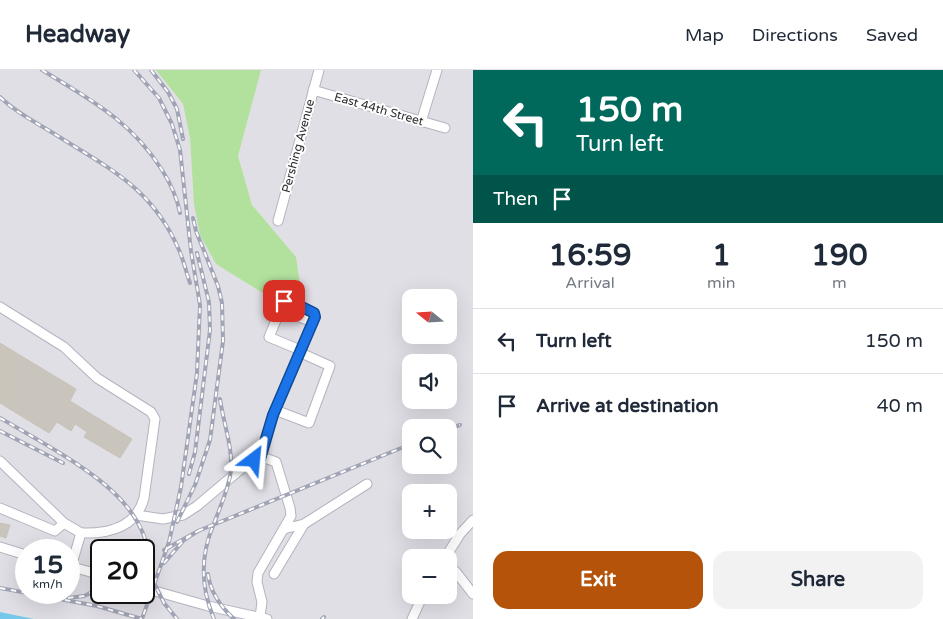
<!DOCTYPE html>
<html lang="en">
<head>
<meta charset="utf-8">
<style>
	body { margin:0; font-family:"Varela Round",sans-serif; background:#f2f2f3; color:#1f2937; height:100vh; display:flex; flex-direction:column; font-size:19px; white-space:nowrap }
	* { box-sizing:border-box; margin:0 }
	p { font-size:16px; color:#747a83 }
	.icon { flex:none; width:28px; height:28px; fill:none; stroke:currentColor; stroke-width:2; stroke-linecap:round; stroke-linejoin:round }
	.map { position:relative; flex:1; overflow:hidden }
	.side { display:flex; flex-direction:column; background:#fff; width:470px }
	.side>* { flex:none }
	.top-card { background:#00695c; color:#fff; overflow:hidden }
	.needle { width:32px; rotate:288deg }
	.tools { position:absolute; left:402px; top:219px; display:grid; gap:10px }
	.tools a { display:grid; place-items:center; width:55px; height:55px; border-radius:10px; background:#fff; box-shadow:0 5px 20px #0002; font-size:25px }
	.speed { position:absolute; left:15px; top:469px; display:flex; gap:10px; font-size:25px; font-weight:700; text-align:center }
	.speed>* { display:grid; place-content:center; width:65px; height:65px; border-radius:50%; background:#fff; box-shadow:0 5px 20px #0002; line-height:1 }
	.speed small { font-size:12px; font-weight:400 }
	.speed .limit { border:2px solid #111; border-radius:8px; background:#fff; color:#111 }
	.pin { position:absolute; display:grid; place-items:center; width:42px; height:42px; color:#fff; margin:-21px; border-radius:10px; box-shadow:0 2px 8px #0006 }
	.me { position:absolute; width:55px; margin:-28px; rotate:29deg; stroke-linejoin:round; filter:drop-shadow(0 0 4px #0008) }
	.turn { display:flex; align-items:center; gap:18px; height:105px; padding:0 20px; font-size:22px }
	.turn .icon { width:65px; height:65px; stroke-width:2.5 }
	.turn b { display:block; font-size:35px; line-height:42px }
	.then { display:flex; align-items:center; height:48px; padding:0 20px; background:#0003; gap:10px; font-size:19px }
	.eta { display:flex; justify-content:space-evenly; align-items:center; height:85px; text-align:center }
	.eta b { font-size:30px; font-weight:700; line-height:35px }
	.cta { display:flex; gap:10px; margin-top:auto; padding:10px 20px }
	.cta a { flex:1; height:58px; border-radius:15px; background:#b45309; color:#fff; font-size:20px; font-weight:700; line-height:58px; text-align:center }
	.cta a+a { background:#f2f2f3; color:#1f2937 }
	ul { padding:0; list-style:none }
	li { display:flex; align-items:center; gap:15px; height:65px; padding:0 20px; border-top:1px solid #e0e1e3 }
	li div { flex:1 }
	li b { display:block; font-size:19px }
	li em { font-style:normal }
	header { display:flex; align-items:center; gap:30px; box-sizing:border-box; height:70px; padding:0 25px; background:#fff; border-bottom:1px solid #e0e1e3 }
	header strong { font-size:24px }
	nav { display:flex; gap:28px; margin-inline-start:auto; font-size:18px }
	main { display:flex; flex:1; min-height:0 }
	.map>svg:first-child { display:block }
	.industrial { fill:#e1dfe6; fill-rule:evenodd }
	.green { fill:#b2e19d }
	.water { fill:#76c8eb }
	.building { fill:#c9c5bd; stroke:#c8c3b8 }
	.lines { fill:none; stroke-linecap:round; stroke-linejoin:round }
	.minor-casing { stroke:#b2b4bf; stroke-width:11 }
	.minor { stroke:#fff; stroke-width:9 }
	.rail-casing { stroke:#a1a4b5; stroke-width:4 }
	.rail { stroke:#fff; stroke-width:2; stroke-dasharray:5.5; stroke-linecap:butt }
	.route-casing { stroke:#114b97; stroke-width:12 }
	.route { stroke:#1a73e8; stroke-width:9 }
	.labels { text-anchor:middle; stroke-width:4; stroke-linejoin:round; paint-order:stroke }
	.street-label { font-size:12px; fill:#2c2c2c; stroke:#fff }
</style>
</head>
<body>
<header>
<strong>Headway</strong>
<nav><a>Map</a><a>Directions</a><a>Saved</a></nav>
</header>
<main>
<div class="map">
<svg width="473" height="549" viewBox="0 0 473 549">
	<rect width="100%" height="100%" fill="#ede7df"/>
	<path class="industrial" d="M0 0H156L183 34 190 68 194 134 296 187 252 135 238 86 261 0H473V549H34L0 542ZM411 228H449V265H411ZM411 292H449V330H411ZM411 358H449V395H411ZM411 422H449V460H411ZM26 480H69V522H26ZM101 480H144V522H101ZM411 488H449V525H411Z"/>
	<path class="green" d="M156 0H261L238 86 252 135 296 187 302 227 271 228 216 194 200 165 194 134 190 68 183 34Z"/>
	<path class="water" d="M0 542 34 549H0Z"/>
	<g class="building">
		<path d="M0 273 76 319 70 331 132 369 120 388 84 367 87 362 75 354 71 361 57 352 49 363 0 333Z"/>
		<path d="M0 453 10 455 6 468 0 466Z"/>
	</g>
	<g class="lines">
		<g class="minor-casing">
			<g id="minor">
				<path d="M313 20 445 58"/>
				<path d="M421 52 437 0"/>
				<path d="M278 151 319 0"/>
				<path d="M0 237 64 277 97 308 151 342 155 349 144 428C136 458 108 464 81 463L71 497"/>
				<path d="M280 240 313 252"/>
				<path d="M275 340 309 353 330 296 299 282"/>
				<path d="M260 389 273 345 315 247 314 243 296 234 284 231 269 267 300 280"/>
				<path d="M0 391 64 453 81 463"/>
				<path d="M0 438 55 461 64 453"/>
				<path d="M136 445 163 449 183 445 197 436 248 393 265 388 276 392 290 438 291 446 258 503 257 512 262 532 260 547"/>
				<path d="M284 459 304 454 367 414"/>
				<path d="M0 477 26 485"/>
				<path d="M445 488 460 464 473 450"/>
				<path d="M69 496 101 505"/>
				<path d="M449 497 456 502 473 524"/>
				<path d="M274 504 304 454"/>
				<path d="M144 518 208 536 267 549"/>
				<path d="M412 549 423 525"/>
			</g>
		</g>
		<use href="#minor" class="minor"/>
		<g class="rail-casing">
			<g id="rail">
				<path d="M42 0C91 30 131 51 162 100 171 114 177 128 180 143"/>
				<path d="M134 0 159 28 172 54 180 80 191 181 200 235 197 303 181 417 169 472 142 549"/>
				<path d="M151 0 168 22 177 39 183 69"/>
				<path d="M0 27C15 42 35 52 53 63 108 98 152 117 179 180 184 191 186 202 190 213"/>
				<path d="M0 348C21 360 42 372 63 385 112 416 158 451 149 516"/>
				<path d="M449 359 460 355"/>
				<path d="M0 361 63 393"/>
				<path d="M189 404 195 382 210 260 209 232 197 183"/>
				<path d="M177 452 195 415 210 370 223 271 222 233 218 216 196 161 193 148"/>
				<path d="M198 461 411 374"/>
				<path d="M164 493 184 470 198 461 164 480"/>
				<path d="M208 504C210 521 221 537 234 549"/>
				<path d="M152 509 164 533 177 549"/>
				<path d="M0 518 97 536 142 549"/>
				<path d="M68 528 84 526 101 518"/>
				<path d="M214 549C201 518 200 487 213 456 220 437 228 421 231 401 233 378 223 351 220 329"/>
				<path d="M322 549 324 547"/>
			</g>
		</g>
		<use href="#rail" class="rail"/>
	</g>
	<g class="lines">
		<g class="route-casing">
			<path id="route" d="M254 390 260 389 273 345 315 247 314 243 296 234 284 231"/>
		</g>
		<use href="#route" class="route"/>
	</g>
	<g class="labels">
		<g class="street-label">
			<text transform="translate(379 39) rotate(16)" y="4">East 44th Street</text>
			<text transform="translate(298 76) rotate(-75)" y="4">Pershing Avenue</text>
		</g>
	</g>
</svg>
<div class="tools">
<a><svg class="needle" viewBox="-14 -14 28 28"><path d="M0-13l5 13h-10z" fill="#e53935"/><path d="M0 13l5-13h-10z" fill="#747a83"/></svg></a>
<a><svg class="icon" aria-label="sound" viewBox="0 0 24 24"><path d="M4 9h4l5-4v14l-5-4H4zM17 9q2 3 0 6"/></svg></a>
<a><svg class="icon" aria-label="search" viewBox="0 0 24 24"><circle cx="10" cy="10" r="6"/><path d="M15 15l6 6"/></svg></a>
<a>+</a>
<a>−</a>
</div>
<div class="speed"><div>15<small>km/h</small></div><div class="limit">20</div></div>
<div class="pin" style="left:284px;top:231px;background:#d93025"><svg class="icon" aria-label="arrive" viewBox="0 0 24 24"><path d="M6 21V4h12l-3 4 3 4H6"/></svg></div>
<svg class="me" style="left:254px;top:390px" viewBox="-20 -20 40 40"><path d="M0-17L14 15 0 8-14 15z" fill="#1a73e8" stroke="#fff" stroke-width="4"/></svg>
</div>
<section class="side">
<div class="top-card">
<div class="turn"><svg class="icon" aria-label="left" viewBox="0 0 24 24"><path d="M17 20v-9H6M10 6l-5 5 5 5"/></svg><div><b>150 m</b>Turn left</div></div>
<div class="then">Then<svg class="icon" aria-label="arrive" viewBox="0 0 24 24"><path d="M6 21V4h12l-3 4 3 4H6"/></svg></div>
</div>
<div class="eta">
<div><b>16:59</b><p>Arrival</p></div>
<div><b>1</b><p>min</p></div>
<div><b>190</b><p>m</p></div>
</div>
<ul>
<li><svg class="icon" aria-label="left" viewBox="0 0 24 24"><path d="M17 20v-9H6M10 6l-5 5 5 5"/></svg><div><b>Turn left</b></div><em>150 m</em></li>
<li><svg class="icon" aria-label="arrive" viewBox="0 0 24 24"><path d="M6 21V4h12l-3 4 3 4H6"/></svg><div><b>Arrive at destination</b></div><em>40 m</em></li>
</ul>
<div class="cta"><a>Exit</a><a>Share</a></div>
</section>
</main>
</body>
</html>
